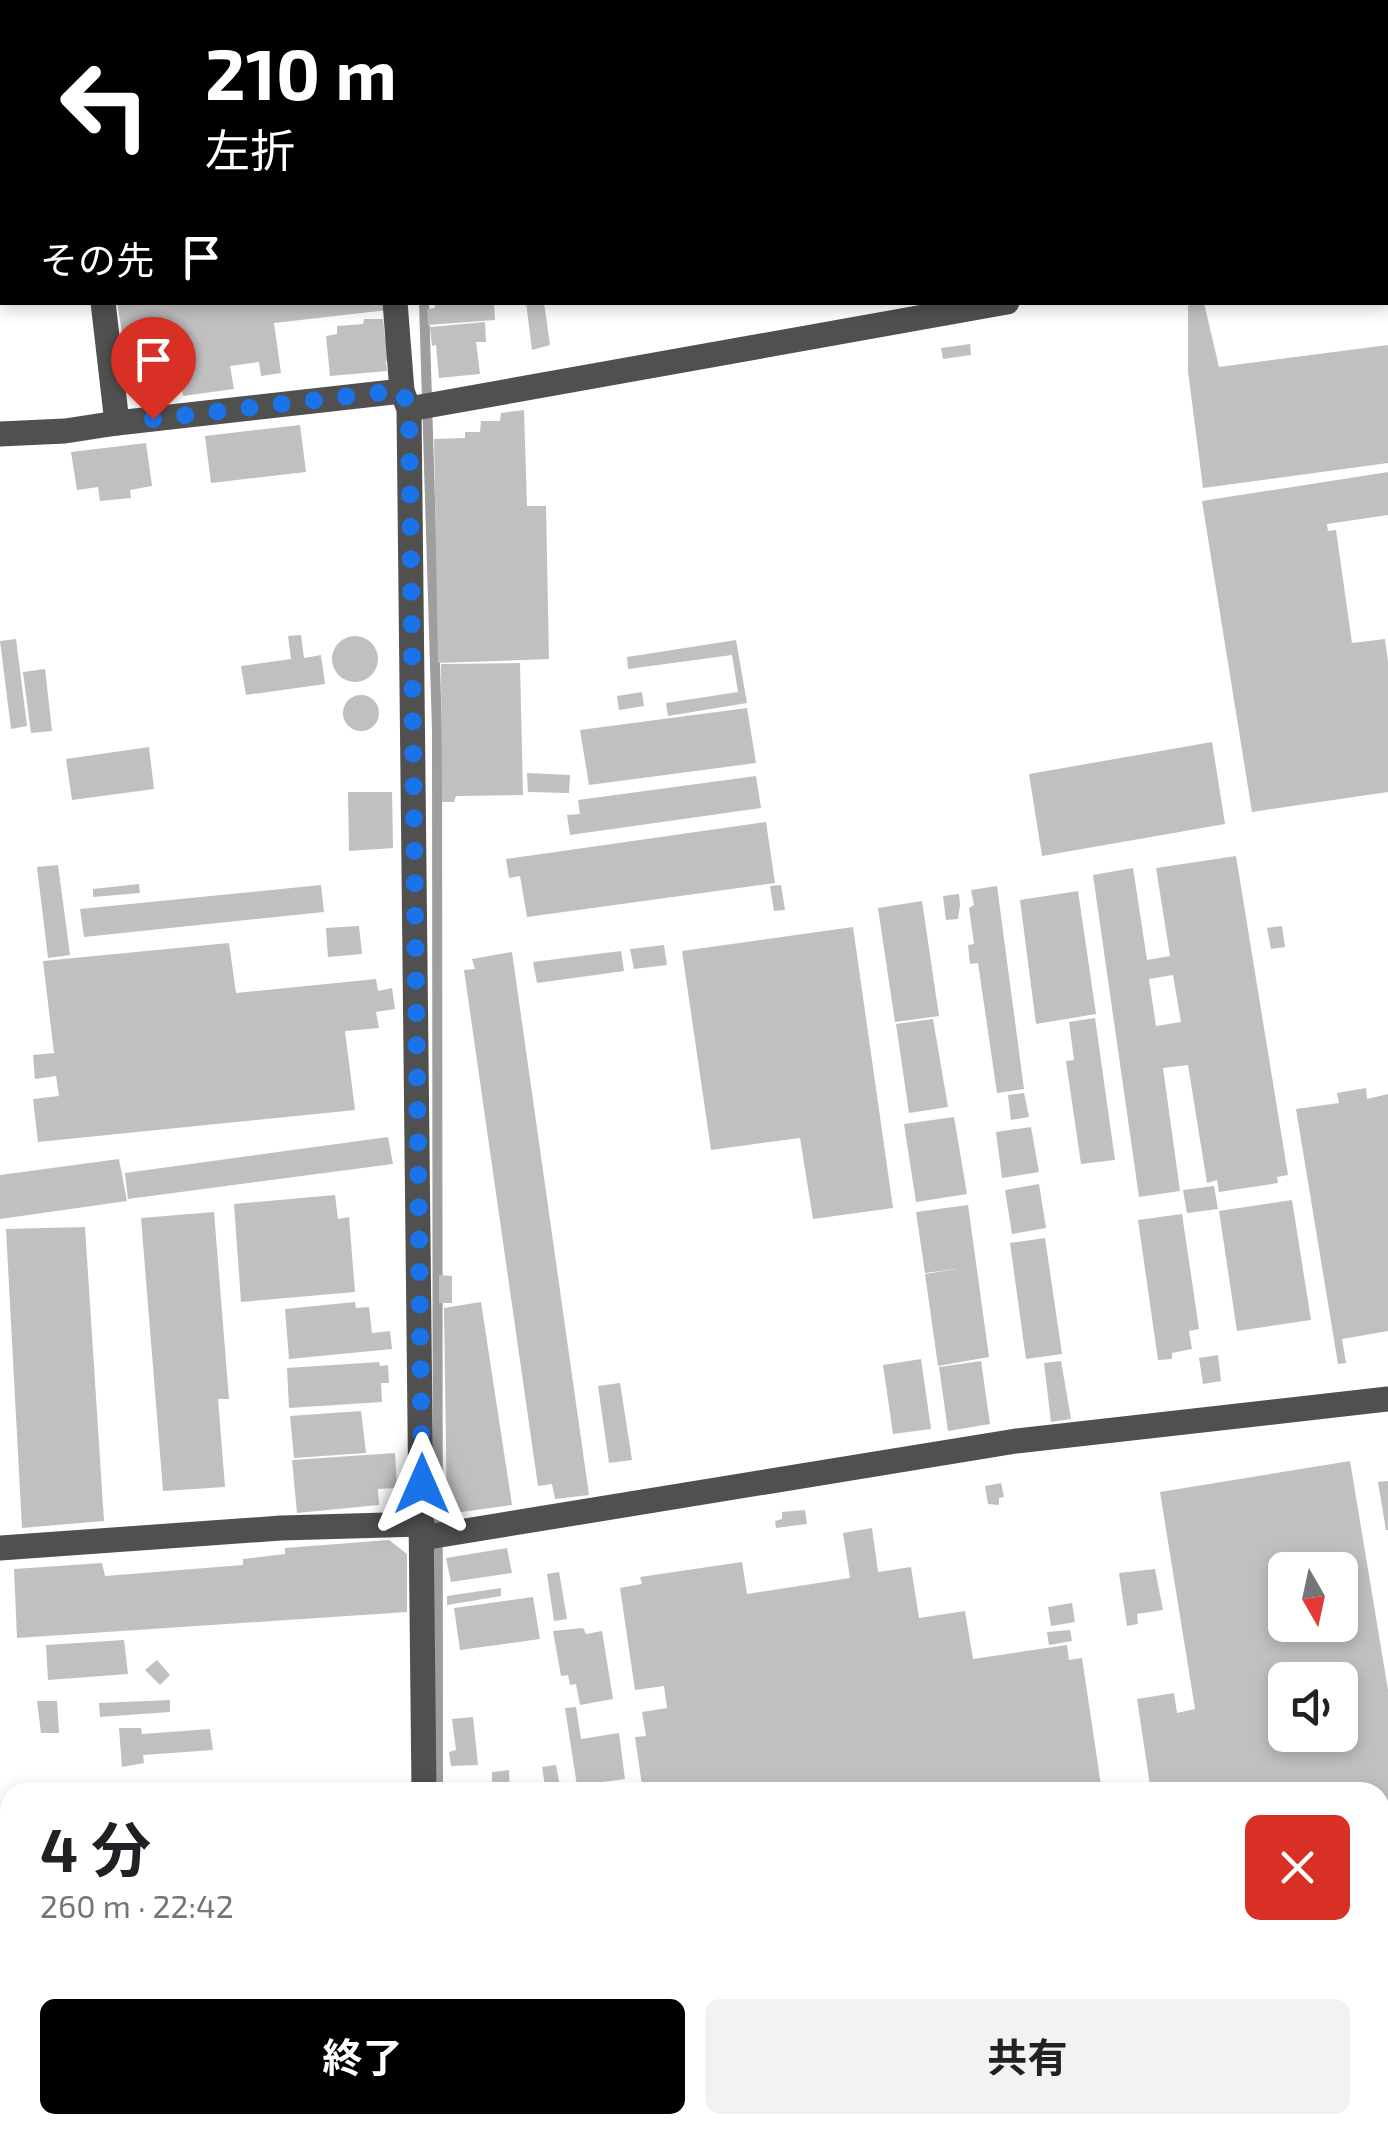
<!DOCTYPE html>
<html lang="ja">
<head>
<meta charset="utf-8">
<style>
	body { margin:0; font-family:"Exo 2","Noto Sans JP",sans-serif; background:#f2f2f2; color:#202124; height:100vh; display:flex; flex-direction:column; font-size:38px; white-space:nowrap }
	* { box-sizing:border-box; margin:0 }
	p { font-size:32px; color:#757577 }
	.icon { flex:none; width:55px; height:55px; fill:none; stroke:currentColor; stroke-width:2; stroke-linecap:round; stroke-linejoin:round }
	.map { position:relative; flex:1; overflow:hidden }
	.sheet { position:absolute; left:0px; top:1782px; width:1390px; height:352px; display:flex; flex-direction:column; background:#fff; border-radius:30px 30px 0 0; box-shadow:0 5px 15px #0003 }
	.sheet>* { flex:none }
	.top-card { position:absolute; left:0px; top:0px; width:1390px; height:305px; box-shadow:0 5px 15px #0003; background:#000; color:#fff; overflow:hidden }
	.needle { width:65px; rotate:171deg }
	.controls { position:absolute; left:1268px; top:1552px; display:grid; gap:20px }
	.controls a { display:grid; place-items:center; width:90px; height:90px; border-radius:15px; background:#fff; box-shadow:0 5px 15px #0003; font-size:50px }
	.pin { position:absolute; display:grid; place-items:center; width:85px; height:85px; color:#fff; margin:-102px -42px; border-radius:50% 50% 50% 0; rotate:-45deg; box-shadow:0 0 10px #0007 }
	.pin .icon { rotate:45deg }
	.me { position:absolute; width:110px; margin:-55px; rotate:0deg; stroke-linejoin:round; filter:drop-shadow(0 0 8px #0008) }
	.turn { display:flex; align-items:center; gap:35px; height:210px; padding:0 40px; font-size:45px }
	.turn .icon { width:130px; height:130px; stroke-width:2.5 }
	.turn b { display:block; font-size:70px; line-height:85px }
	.then { display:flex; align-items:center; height:95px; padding:0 40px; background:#0003; gap:20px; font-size:38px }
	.round { display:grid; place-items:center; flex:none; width:105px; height:105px; border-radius:15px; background:#f2f2f2 }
	.overview { display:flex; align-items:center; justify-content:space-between; height:170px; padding:0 40px }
	h1 { font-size:60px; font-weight:700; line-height:75px }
	.primary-button { display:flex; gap:20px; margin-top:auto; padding:20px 40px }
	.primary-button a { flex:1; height:115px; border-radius:15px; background:#000; color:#fff; font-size:40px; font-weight:700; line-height:115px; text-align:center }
	.primary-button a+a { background:#f2f2f2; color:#202124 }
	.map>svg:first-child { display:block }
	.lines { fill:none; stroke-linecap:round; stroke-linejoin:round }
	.stream { stroke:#9e9e9e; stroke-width:10 }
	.building { fill:#c0c0c0; fill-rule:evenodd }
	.minor { stroke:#505050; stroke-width:25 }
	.route { stroke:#1a73e8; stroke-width:18; stroke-dasharray:0 32.4 }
</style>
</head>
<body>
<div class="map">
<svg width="1388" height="2133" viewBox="0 0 1388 2133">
	<rect width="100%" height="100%" fill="#fff"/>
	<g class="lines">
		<g class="stream">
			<path d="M392 0V2"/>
			<path d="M424 302 437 730 438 1792"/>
			<path d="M443 2125V2133"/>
		</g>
	</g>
	<g class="building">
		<path d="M117 302H387L388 310 274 323 281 373 261 376 259 362 230 366 234 389 183 396 181 380 146 386 141 355 126 358Z"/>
		<path d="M434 302 494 303 495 320 428 325 427 309 435 308Z"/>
		<path d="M526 302H544L550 345 532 350Z"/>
		<path d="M1204 303 1219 367 1388 345V463L1203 488 1188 371V305Z"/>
		<path d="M364 319H383L385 338H393L395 360 386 361 387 371 330 376 326 336 337 334V326L363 324Z"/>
		<path d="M485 322 486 342H476L480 374 439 378 436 345 432 346 430 327Z"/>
		<path d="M970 344 971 355 943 359 941 348Z"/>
		<path d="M524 410 527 506H546L549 659 438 663 434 439 465 438V432H480L481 421H500L501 413Z"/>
		<path d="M300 425 306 472 211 483 205 436Z"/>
		<path d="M146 443 152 486 130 490 131 498 100 501 98 487 77 490 71 452Z"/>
		<path d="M1388 472V515L1327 524 1328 531 1336 530 1352 643 1385 639 1388 662V792L1252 812 1202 501Z"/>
		<path d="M301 635 304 658 321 655 325 684 246 695 241 666 291 659 288 636Z"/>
		<circle cx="355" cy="659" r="23"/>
		<path d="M16 639 27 726 11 729 0 641Z"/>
		<path d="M736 640 747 703 668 716 666 703 738 692 732 655 628 669 627 657Z"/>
		<path d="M520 663 523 795 456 796 454 802H442L441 664Z"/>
		<path d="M45 669 52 731 31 733 23 672Z"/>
		<path d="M642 692 644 706 619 710 617 696Z"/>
		<circle cx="361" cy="713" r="18"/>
		<path d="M747 708 756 763 589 785 580 730Z"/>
		<path d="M1212 742 1225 824 1042 856 1029 774Z"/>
		<path d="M149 747 154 789 72 800 66 759Z"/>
		<path d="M527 773 570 775 569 793 528 792Z"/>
		<path d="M756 776 761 808 570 835 567 815 580 814 578 800Z"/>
		<path d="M348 792H392L393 848 349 851Z"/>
		<path d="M766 822 775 883 527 917 520 876 509 878 506 859Z"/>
		<path d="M1236 856 1288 1175 1277 1177 1278 1183 1219 1192 1217 1180 1207 1183 1188 1065 1163 1068 1180 1191 1139 1197 1093 875 1133 868 1147 960 1170 956 1156 868ZM1173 975 1181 1022 1156 1026 1149 979Z"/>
		<path d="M58 865 70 955 48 958 37 867Z"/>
		<path d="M139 884 140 893 93 897V889Z"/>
		<path d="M321 885 324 912 84 937 80 909Z"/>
		<path d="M781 885 785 910 774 911 770 886Z"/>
		<path d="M997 886 1024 1089 997 1093 978 963 970 964 968 945 974 944 969 908 974 905 971 890Z"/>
		<path d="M1078 891 1096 1014 1036 1024 1020 900Z"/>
		<path d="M959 894 960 905 958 919 946 920 943 896Z"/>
		<path d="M922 901 939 1016 895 1022 878 908Z"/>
		<path d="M359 926 362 954 328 957 326 928Z"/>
		<path d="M1282 926 1285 947 1271 949 1267 928Z"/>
		<path d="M853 927 893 1208 813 1219 800 1138 711 1150 682 951Z"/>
		<path d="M229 943 236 993 376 979 378 991 392 988 395 1009 376 1012 379 1028 345 1031 355 1110 38 1142 33 1099 59 1096 56 1076 35 1079 33 1055 54 1053 43 961Z"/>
		<path d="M664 945 667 965 634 969 630 949Z"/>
		<path d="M621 951 624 971 537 983 533 962Z"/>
		<path d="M512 952 589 1495 555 1499 552 1484 538 1486 464 970 475 969 472 959Z"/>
		<path d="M1095 1018 1115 1160 1081 1164 1066 1061 1074 1060 1069 1022Z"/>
		<path d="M933 1019 948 1107 909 1113 896 1024Z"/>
		<path d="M1366 1088 1367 1099 1388 1094V1331L1342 1339 1346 1363 1338 1364 1296 1109 1339 1103 1337 1093Z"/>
		<path d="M1024 1093 1029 1117 1011 1120 1008 1095Z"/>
		<path d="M954 1117 967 1194 916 1202 904 1124Z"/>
		<path d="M1031 1127 1039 1172 1002 1178 996 1132Z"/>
		<path d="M388 1137 393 1164 128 1199 125 1173Z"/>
		<path d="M119 1159 127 1201 0 1219V1175Z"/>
		<path d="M1039 1184 1046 1228 1012 1234 1005 1190Z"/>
		<path d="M1214 1186 1218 1209 1187 1213 1183 1190Z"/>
		<path d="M335 1195 338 1219 349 1217 355 1292 241 1302 234 1204Z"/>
		<path d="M1292 1200 1311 1320 1237 1331 1219 1211Z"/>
		<path d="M968 1205 989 1357 938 1366 925 1274 957 1269 925 1273 916 1212Z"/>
		<path d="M214 1212 229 1399H218L225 1487 163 1491 141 1218Z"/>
		<path d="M1182 1214 1199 1329 1189 1331 1192 1349 1172 1353V1359L1158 1360 1138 1220Z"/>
		<path d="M85 1227 104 1521 22 1528 6 1229Z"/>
		<path d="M1045 1238 1062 1354 1026 1359 1010 1243Z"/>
		<path d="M439 1275 452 1276V1303H439Z"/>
		<path d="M355 1302 356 1308 369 1307 372 1333 390 1331 392 1349 289 1359 285 1309Z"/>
		<path d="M481 1302 512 1505 447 1514 444 1308Z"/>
		<path d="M1218 1355 1221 1381 1203 1384 1199 1358Z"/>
		<path d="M921 1359 931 1429 893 1434 883 1365Z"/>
		<path d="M981 1361 990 1424 948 1431 939 1367Z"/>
		<path d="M1061 1361 1071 1419 1051 1422 1044 1363Z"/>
		<path d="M379 1362 380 1366 388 1365 389 1383H381L382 1402 289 1408 287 1368Z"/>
		<path d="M620 1383 632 1460 609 1463 598 1386Z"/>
		<path d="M361 1411 366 1453 294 1458 290 1416Z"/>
		<path d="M395 1453 397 1488 378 1489 379 1505 297 1513 292 1460Z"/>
		<path d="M1350 1461 1388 1690V1980L1380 1982V1792H1151L1137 1699 1174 1693 1177 1713 1195 1709 1160 1492ZM1285 1570H1340V1625H1285ZM1285 1680H1340V1735H1285Z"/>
		<path d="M1388 1481V1530H1386L1378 1482Z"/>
		<path d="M1001 1483 1004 1497 999 1498V1505L988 1504 985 1486Z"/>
		<path d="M805 1510 807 1524 776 1528 775 1521 782 1519V1512Z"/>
		<path d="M872 1528 878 1572 911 1567 919 1618 965 1611 973 1659 1067 1645 1069 1660 1082 1658 1102 1792H780L778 1782 760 1785 761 1792H643L635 1737 646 1736 642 1712 667 1708 664 1686 635 1690 620 1588 642 1584 640 1577 742 1562 747 1594 850 1578 843 1533Z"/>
		<path d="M389 1540 407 1554V1612L17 1638 14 1569 102 1563 105 1576 243 1565V1559L285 1554V1548Z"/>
		<path d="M507 1548 512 1573 451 1582 446 1558Z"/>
		<path d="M1155 1569 1163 1610 1137 1614 1138 1624 1127 1626 1119 1573Z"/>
		<path d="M559 1572 567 1619 554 1621 547 1574Z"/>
		<path d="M501 1588V1596L447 1605V1596Z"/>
		<path d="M533 1597 540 1639 460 1650 454 1608Z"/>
		<path d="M1072 1603 1075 1622 1051 1626 1048 1607Z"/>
		<path d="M583 1628 586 1634 602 1631 613 1699 580 1705 576 1684 570 1685 568 1675 561 1676 553 1631Z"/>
		<path d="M1070 1630 1072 1641 1049 1645 1047 1632Z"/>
		<path d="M124 1640 128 1674 48 1680 46 1645Z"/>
		<path d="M157 1660 170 1675 160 1685 145 1670Z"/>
		<path d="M170 1700V1712L100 1717 99 1703Z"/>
		<path d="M37 1701H57L59 1733H41Z"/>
		<path d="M576 1707 581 1739 619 1733 625 1779 587 1784 589 1792H578L565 1708Z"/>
		<path d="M473 1717 478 1765 451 1766 449 1752 456 1750 452 1719Z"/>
		<path d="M119 1728H141L142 1734 210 1729 213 1750 143 1755 144 1763 122 1767Z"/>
		<path d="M556 1765 561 1792H546L542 1767Z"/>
		<path d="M509 1770 510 1792H470V1788L492 1786V1772Z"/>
		<path d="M216 2125H399V2130L371 2133H216Z"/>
		<path d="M665 2125H906L907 2133H666Z"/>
		<path d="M1206 2125H1251L1252 2133H1208Z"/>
		<path d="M1260 2125H1357L1358 2130 1340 2133H1261Z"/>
	</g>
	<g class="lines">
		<g class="minor">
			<path d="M66 0 67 2"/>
			<path d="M370 0 371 2"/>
			<path d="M1388 235V234"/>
			<path d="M103 302 117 423 402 391"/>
			<path d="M395 302 402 391 409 409 424 1792"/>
			<path d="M409 409 1007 302"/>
			<path d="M0 434 65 431 117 423"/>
			<path d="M422 1538 1016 1441 1388 1399"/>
			<path d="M0 1548 281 1528 422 1524"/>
			<path d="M429 2125V2133"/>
			<path d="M627 2125 629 2133"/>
		</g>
	</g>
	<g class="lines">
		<path class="route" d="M153 419 402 390 409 409 422 1484"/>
	</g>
</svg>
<div class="controls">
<a><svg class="needle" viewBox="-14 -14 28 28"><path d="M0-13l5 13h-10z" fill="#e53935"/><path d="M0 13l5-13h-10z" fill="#757577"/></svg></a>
<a><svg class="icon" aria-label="sound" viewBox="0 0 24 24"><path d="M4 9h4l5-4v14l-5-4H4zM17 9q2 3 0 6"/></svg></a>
</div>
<div class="pin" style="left:153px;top:419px;background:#d93025"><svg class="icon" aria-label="arrive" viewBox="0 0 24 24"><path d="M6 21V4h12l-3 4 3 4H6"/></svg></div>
<svg class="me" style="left:422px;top:1484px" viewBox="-20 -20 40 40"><path d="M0-17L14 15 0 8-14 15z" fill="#1a73e8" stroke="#fff" stroke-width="4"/></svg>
<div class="top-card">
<div class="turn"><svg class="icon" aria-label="left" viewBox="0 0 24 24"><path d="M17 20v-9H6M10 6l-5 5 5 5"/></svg><div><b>210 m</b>左折</div></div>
<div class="then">その先<svg class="icon" aria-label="arrive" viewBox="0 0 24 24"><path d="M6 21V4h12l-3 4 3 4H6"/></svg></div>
</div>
<section class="sheet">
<div class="overview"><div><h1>4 分</h1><p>260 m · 22:42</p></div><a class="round" style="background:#d93025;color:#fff"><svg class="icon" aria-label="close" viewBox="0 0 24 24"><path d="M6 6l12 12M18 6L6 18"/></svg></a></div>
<div class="primary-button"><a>終了</a><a>共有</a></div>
</section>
</div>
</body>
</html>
